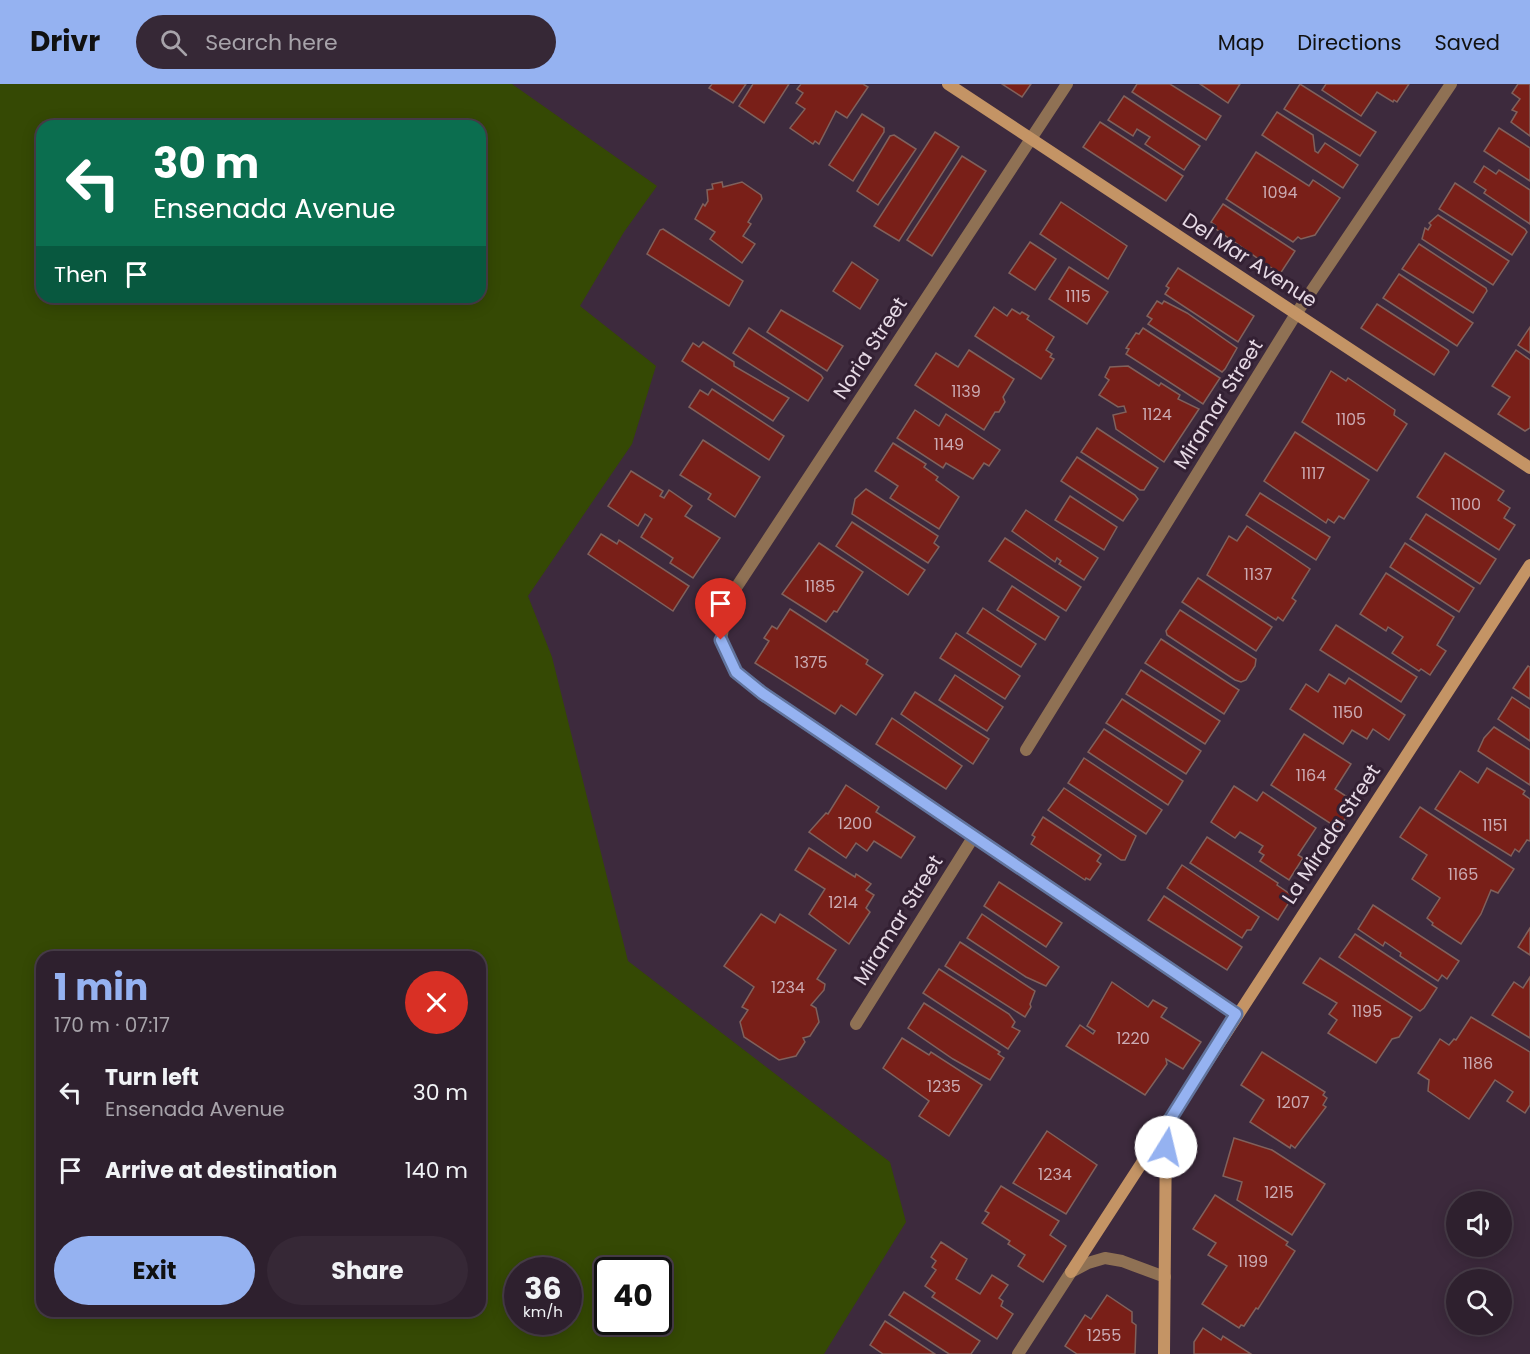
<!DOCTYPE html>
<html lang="en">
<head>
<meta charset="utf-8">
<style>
	body { margin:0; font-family:Poppins,sans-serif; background:#362836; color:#f1f3f6; height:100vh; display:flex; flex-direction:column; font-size:22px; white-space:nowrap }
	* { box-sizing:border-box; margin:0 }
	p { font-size:20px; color:#a7a3aa }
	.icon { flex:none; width:33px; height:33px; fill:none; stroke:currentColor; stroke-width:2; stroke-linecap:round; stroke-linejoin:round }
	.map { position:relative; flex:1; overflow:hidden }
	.panel { position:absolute; left:36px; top:867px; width:450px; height:366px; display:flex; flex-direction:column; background:#2e202e; border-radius:18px; box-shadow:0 3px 15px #0003,0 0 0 2px #493e4a }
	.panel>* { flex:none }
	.top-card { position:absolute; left:36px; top:36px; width:450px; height:183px; border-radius:18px; box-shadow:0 3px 15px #0003,0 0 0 2px #493e4a; background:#0b6e4f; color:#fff; overflow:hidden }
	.tools { position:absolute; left:1446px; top:1107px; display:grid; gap:12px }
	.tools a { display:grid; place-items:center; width:66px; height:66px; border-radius:50%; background:#2e202e; box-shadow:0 3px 15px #0003,0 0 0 2px #493e4a; font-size:30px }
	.speed { position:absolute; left:504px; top:1173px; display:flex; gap:12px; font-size:30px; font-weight:700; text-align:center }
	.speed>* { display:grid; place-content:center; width:78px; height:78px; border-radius:50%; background:#2e202e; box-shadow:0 3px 15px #0003,0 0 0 2px #493e4a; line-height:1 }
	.speed small { font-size:15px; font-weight:400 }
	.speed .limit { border:3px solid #111; border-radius:9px; background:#fff; color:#111 }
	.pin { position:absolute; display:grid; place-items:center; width:51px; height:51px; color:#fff; margin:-62px -26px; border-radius:50% 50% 50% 0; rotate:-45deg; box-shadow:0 0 6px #0007 }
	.pin .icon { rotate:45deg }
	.me { position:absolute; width:66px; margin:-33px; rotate:9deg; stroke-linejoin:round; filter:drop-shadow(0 0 4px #0008) }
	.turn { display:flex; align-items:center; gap:21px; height:126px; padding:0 18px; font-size:27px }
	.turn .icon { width:78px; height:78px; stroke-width:2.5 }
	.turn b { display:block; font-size:42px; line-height:51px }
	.then { display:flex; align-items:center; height:57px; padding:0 18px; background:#0003; gap:12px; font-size:22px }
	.round { display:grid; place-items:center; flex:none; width:63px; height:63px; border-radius:32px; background:#362836 }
	.overview { display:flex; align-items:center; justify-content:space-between; height:102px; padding:0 18px }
	h1 { font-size:36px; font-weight:700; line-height:45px; color:#95b2f1 }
	.cta { display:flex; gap:12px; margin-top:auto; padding:12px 18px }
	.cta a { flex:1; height:69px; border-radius:36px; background:#95b2f1; color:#111; font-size:24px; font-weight:700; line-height:69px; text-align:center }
	.cta a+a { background:#362836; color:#f1f3f6 }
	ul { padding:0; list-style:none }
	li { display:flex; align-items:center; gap:18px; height:78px; padding:0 18px }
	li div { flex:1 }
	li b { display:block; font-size:22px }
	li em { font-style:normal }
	header { display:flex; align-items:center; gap:36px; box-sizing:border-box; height:84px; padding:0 30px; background:#95b2f1; color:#111 }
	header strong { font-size:28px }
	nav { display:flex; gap:33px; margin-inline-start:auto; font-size:21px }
	.search { width:420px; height:54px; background:#362836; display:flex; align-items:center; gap:15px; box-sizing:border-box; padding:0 21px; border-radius:33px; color:#a7a3aa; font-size:22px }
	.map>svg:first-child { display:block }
	.green { fill:#354904; fill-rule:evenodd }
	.building { fill:#791f18; stroke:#80615c; stroke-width:1.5 }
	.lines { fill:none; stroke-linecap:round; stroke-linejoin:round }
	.street { stroke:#8f7154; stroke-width:12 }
	.secondary { stroke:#c49465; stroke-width:12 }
	.route-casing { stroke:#61749d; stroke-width:15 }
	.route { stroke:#95b2f1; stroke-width:10 }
	.labels { text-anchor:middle; stroke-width:6; stroke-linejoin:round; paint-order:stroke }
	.number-label { font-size:16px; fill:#cbaab2 }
	.street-label { font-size:20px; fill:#e6d9e5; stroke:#332033 }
</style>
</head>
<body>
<header>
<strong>Drivr</strong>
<div class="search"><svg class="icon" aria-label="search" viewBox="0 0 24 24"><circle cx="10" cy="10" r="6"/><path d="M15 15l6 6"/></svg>Search here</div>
<nav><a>Map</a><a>Directions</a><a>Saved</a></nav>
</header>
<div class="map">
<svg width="1530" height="1270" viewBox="0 0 1530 1270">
	<rect width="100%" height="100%" fill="#3d2a3d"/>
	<path class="green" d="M0 0H512L657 102 624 148 580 222 656 282 632 360 528 512 552 573 628 877 890 1078 906 1138 824 1270H0ZM42 42H480V213H42ZM42 873H480V1227H42ZM518 1186H568V1238H518ZM608 1186H658V1238H608Z"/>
	<g class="building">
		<path d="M712 0H746L733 19 709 4Z"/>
		<path d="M753 0H789L764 39 739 22Z"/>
		<path d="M801 0H863L868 3 847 34 836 27 819 60 815 57 813 60 790 44 805 25 796 19 803 9 797 5Z"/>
		<path d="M1002 0H1031L1022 13Z"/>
		<path d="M1137 0H1170L1221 32 1206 56 1132 8Z"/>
		<path d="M1200 0H1240L1228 19Z"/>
		<path d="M1300 0 1376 48 1360 72 1284 25Z"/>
		<path d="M1326 0H1409L1397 18 1394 16 1393 18 1377 8 1361 32 1322 6Z"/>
		<path d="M1518 0H1530V52L1511 38 1517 28 1512 26 1520 15 1512 9Z"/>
		<path d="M1124 12 1200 62 1184 86 1145 60 1150 53 1137 45 1133 52 1108 36Z"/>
		<path d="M1277 28 1313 51 1315 67 1318 69 1325 59 1358 81 1343 104 1262 51Z"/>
		<path d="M862 30 884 44V48L853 97 829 81Z"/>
		<path d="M1100 38 1183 92 1166 117 1083 63Z"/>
		<path d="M1499 44 1530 64V97L1484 67Z"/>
		<path d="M935 48 959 63 899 157 874 142Z"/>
		<path d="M894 51 916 65 878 121 857 107 890 52Z"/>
		<path d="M1256 68 1309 102 1313 96 1340 114 1315 151 1301 155 1298 153 1293 158 1226 115Z"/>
		<path d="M962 72 986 87 932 172 907 156Z"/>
		<path d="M1484 82 1496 90 1499 86 1530 106V140L1484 109 1486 106 1474 98Z"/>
		<path d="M722 98 723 103 742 98 761 111 762 115 748 138 751 140 743 152 755 160 742 179 710 155 715 148 695 135 703 120 705 122 708 117 707 106 713 105 712 100Z"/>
		<path d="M1455 99 1525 145 1527 148 1512 171 1439 125Z"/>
		<path d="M1061 118 1127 162 1108 195 1040 150Z"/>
		<path d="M1223 120 1295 167 1280 190 1213 143 1215 141 1211 138Z"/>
		<path d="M1438 131 1509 177 1493 201 1422 155 1425 144 1428 146 1431 141 1429 139Z"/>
		<path d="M663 145 743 197 729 222 647 170 660 146Z"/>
		<path d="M1030 158 1056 175 1035 206 1009 189Z"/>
		<path d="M1419 160 1486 204 1487 207 1473 229 1402 185Z"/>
		<path d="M852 178 878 196 860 225 833 207Z"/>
		<path d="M1069 183 1108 208 1087 240 1049 215Z"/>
		<path d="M1178 184 1254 232 1238 258 1165 210 1169 204 1166 202Z"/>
		<path d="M1399 190 1473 239 1457 262 1383 214Z"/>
		<path d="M1157 217 1162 220 1164 217 1187 229 1237 264 1225 285 1222 288 1148 240 1152 235 1147 232Z"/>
		<path d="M1377 220 1448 266 1449 268 1434 291 1361 244Z"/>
		<path d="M994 223 1007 232 1012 225 1020 230 1022 228 1029 232 1027 235 1054 253 1046 266 1052 270 1050 273 1054 275 1041 295 975 252Z"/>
		<path d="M781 226 843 262 827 287 767 248Z"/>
		<path d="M1530 243V269L1518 261Z"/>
		<path d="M749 244 821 291 823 294 808 317 733 269Z"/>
		<path d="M1143 244 1220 294 1203 320 1126 270 1129 265 1126 264 1136 249 1139 250Z"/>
		<path d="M703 258 734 278V282L789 314 773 337 682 277 693 259 699 263Z"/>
		<path d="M969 266 1014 295 1003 313 1005 318 999 328H995L984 346 915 301 936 269 958 283Z"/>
		<path d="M1516 266 1530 276V344L1525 347 1498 330 1510 313 1492 302Z"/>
		<path d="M1128 282 1159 302 1161 299 1180 311 1178 315 1199 325 1164 378 1116 345 1113 331 1126 328 1124 322 1118 323 1099 311 1109 296 1105 293 1110 283Z"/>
		<path d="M1331 287 1346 297 1348 294 1395 326 1394 331 1407 340 1377 387 1302 338Z"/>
		<path d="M712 305 784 352 769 376 689 323 700 306 708 311Z"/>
		<path d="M915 326 939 342 946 330 1000 366 989 382 984 379 973 395 946 379 943 384 897 354Z"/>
		<path d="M1097 344 1158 384 1144 406H1140L1081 368Z"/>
		<path d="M1295 348 1369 396 1344 435 1339 432 1334 439 1328 435 1326 439 1264 397Z"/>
		<path d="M703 356 760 393 735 433 708 415 711 410 680 391Z"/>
		<path d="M893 359 926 380 924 383 938 393 936 396 959 413 939 445 890 414 898 402 875 387Z"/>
		<path d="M1445 369 1504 407 1498 416 1510 424 1504 434 1515 441 1499 466 1417 413Z"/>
		<path d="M1077 373 1135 411 1138 415 1123 437 1061 397Z"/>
		<path d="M631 387 663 407 660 412 664 414 669 406 692 422 685 432 720 454 693 494 670 479 673 474 641 453 652 435 645 430 638 442 608 422Z"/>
		<path d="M866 405 938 452 934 459 939 463 928 479 852 430 855 415Z"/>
		<path d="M1260 409 1330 453 1316 476 1246 431Z"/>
		<path d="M1070 412 1117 443 1104 466 1055 436Z"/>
		<path d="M1026 426 1098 474 1084 496 1059 480 1061 477 1057 474 1055 478 1012 447Z"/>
		<path d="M1426 430 1496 475 1480 500 1410 455Z"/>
		<path d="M852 438 925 486 908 511 836 462Z"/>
		<path d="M1247 442 1310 485 1292 514 1296 517 1283 537 1278 533 1276 536 1207 491 1229 452 1237 457Z"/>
		<path d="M601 450 617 460 619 456 689 502 673 527 588 470Z"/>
		<path d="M1005 454 1081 503 1066 527 989 477Z"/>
		<path d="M819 459 863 488 837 528 834 527 826 538 782 510Z"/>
		<path d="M1405 459 1474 504 1459 528 1390 483Z"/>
		<path d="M1386 489 1454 533 1437 561 1446 567 1430 591 1421 585 1419 587 1392 569 1403 553 1388 543 1386 547 1360 530Z"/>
		<path d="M1198 494 1272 543 1256 567 1182 518Z"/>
		<path d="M1012 502 1059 533 1045 556 997 526Z"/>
		<path d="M983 524 1036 560 1021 583 967 549Z"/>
		<path d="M790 525 868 576 866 580 883 591 856 631 841 621 835 630 755 579 769 557 764 554 772 542 777 545Z"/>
		<path d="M1180 526 1256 575 1255 582 1246 596 1241 598 1235 596 1167 551 1166 547Z"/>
		<path d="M1336 541 1417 593 1401 618 1320 566Z"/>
		<path d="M956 549 1020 592 1005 615 940 574Z"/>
		<path d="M1161 555 1239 606 1224 630 1145 579Z"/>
		<path d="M1528 582 1530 583V615L1513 604Z"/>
		<path d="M1141 586 1220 637 1205 660 1126 610Z"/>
		<path d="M1329 590 1345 600 1349 594 1405 631 1389 656 1373 645 1367 655 1352 646 1343 660 1290 625 1306 600 1318 608Z"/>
		<path d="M955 591 1003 623 987 647 939 616Z"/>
		<path d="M915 608 989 655 973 680 901 630Z"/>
		<path d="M1512 613 1530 625V657L1498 635Z"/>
		<path d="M1122 615 1201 667 1186 690 1106 639Z"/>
		<path d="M892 634 962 682 946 705 876 660Z"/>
		<path d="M1494 643 1530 666V701L1478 667 1484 654Z"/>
		<path d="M1104 645 1183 697 1168 721 1088 668Z"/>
		<path d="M1304 650 1351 680 1335 705 1355 718 1339 745 1271 701Z"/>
		<path d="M1084 674 1162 726 1146 750 1068 699Z"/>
		<path d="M1487 684 1525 707 1523 710 1530 715V757L1527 756 1519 768 1515 765 1511 772 1435 725 1460 687 1478 699Z"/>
		<path d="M846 701 879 723 876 728 915 753 901 774 874 757 867 767 856 759 846 774 809 748 826 729 828 730Z"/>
		<path d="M1234 702 1257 717 1263 708 1316 744 1298 771 1303 774 1289 796 1260 777 1264 771 1259 768 1263 762 1240 748 1235 754 1211 738Z"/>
		<path d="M1064 704 1136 752 1125 776H1121L1048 726Z"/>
		<path d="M1420 723 1514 785 1498 809 1491 806 1481 830 1461 860 1432 841 1433 839 1427 834 1440 814 1412 795 1427 771 1400 753Z"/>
		<path d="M1043 733 1101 771 1097 777 1101 780 1090 796 1086 794 1085 796 1031 760 1035 753 1032 751Z"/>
		<path d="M1207 753 1278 799 1277 801 1293 812 1278 836 1190 779Z"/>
		<path d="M809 764 855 793 856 790 871 800 866 806 874 811 866 824 870 828 849 860 809 830 825 805 795 786Z"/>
		<path d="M1182 781 1259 833 1251 846H1247L1242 854 1167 804Z"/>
		<path d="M999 798 1062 839 1046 863 984 822Z"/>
		<path d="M1164 812 1242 863 1227 886 1148 836Z"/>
		<path d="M1373 821 1459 877 1447 895 1442 891 1438 897 1400 872 1401 869 1385 858 1383 862 1358 845Z"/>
		<path d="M761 830 775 839 780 830 836 866 817 895 825 900 824 906 811 921 816 924 819 938 810 952 803 954 805 958 796 972 779 976 744 953 740 938 748 926 742 923 754 903 724 882Z"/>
		<path d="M982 830 1059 883 1046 902 1026 893 967 854Z"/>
		<path d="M1530 844V871L1518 863Z"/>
		<path d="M1355 850 1437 904 1424 924 1420 927 1339 873Z"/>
		<path d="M960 858 1035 907 1030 920 1031 923 1025 933 945 882Z"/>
		<path d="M1320 874 1412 933 1399 953 1392 955 1376 979 1328 949 1337 936 1329 930 1337 919 1303 899Z"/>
		<path d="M939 885 1009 930 1015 938 1012 943 1020 947 1008 965 923 909Z"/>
		<path d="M1530 893V954L1492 931 1514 898 1523 904Z"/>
		<path d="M1112 898 1148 923 1153 916 1167 924 1161 933 1201 958 1183 985 1166 975 1167 980 1145 1011 1066 962 1080 941 1093 950 1095 947 1087 942Z"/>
		<path d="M924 919 1000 968 998 970 1004 974 990 996 953 975 908 944Z"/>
		<path d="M1471 933 1530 968V1021L1525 1029 1507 1017 1513 1008 1495 996 1469 1035 1428 1007 1429 996 1418 989 1440 955 1449 961 1454 955 1456 956Z"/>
		<path d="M902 954 929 971 931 968 982 1001 949 1052 919 1032 929 1017 883 984Z"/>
		<path d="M1262 968 1325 1008 1323 1011 1327 1014 1323 1021 1326 1023 1295 1064 1291 1061 1290 1064 1250 1038 1264 1016 1241 1001Z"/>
		<path d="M1047 1047 1097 1081 1066 1130 1013 1099Z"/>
		<path d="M1234 1054 1272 1066 1325 1100 1292 1151 1237 1116 1242 1098 1223 1092Z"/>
		<path d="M1001 1102 1059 1137 1050 1151 1066 1162 1043 1198 1018 1182 1025 1171 1008 1160 1010 1157 982 1139 989 1129 985 1127Z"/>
		<path d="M1215 1111 1288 1158 1286 1161 1295 1167 1258 1225 1256 1224 1244 1242 1241 1241 1239 1244 1202 1220 1227 1182 1208 1171 1216 1159 1193 1145Z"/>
		<path d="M941 1158 967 1175 956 1195 980 1210 992 1191 1008 1201 999 1214 1003 1217 1001 1222 1013 1230 997 1255 932 1213 935 1209 925 1202 936 1186 932 1183 936 1177 931 1173Z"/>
		<path d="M904 1208 980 1257 971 1270H949L889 1231Z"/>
		<path d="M1107 1211 1132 1228V1238L1136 1241 1135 1270H1077L1065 1262 1085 1231 1091 1235Z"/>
		<path d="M885 1237 935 1270H883L870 1261Z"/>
		<path d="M1203 1244 1221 1256 1223 1252 1251 1270H1194V1258Z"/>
	</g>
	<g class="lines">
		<g class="street">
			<path d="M1067 0 728 516 721 556 736 588 762 609 1236 930"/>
			<path d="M1026 666 1296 230 1451 0"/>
			<path d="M856 940 974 752"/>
			<path d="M1018 1270 1071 1188 1088 1179 1105 1174 1122 1177 1165 1193"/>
		</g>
		<g class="secondary">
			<path d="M948 0 1530 384"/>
			<path d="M1071 1188 1530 481"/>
			<path d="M1164 1270 1166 1043"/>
		</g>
	</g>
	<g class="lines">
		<g class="route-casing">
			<path id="route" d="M721 556 736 588 762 609 1236 930 1166 1042V1063"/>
		</g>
		<use href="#route" class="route"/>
	</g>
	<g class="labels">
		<g class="number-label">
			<text x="1280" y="114">1094</text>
			<text x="1078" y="218">1115</text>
			<text x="966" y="313">1139</text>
			<text x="1157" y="336">1124</text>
			<text x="1351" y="341">1105</text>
			<text x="949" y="366">1149</text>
			<text x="1313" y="395">1117</text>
			<text x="1466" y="426">1100</text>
			<text x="1258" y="496">1137</text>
			<text x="820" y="508">1185</text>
			<text x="811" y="584">1375</text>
			<text x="1348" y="634">1150</text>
			<text x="1311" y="697">1164</text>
			<text x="855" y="745">1200</text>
			<text x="1495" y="747">1151</text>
			<text x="1463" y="796">1165</text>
			<text x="843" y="824">1214</text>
			<text x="788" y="909">1234</text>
			<text x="1367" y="933">1195</text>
			<text x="1133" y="960">1220</text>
			<text x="1478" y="985">1186</text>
			<text x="944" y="1008">1235</text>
			<text x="1293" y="1024">1207</text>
			<text x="1055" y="1096">1234</text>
			<text x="1279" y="1114">1215</text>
			<text x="1253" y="1183">1199</text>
			<text x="1104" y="1257">1255</text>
		</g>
		<g class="street-label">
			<text transform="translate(1250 176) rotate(33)" y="7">Del Mar Avenue</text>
			<text transform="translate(870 264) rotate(-57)" y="7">Noria Street</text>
			<text transform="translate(1218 320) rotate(-58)" y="7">Miramar Street</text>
			<text transform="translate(1331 750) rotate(-57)" y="7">La Mirada Street</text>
			<text transform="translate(898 836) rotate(-58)" y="7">Miramar Street</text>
		</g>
	</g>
</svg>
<div class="tools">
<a><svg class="icon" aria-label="sound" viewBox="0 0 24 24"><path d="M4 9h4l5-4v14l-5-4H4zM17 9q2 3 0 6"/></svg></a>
<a><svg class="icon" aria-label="search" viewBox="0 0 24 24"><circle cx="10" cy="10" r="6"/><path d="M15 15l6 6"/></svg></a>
</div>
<div class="speed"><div>36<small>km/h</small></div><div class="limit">40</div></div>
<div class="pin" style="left:721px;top:556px;background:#d93025"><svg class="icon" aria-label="arrive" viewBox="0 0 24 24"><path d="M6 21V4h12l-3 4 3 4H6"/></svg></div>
<svg class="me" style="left:1166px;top:1063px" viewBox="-20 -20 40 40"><circle r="19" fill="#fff"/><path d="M0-13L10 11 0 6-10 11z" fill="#95b2f1"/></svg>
<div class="top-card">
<div class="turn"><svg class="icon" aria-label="left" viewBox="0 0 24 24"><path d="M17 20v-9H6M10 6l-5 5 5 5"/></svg><div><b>30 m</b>Ensenada Avenue</div></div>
<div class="then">Then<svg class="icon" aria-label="arrive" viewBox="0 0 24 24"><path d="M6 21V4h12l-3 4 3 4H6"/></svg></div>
</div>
<section class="panel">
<div class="overview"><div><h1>1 min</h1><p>170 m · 07:17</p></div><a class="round" style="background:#d93025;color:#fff"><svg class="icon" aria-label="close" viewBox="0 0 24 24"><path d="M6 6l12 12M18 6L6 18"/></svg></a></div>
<ul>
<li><svg class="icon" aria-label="left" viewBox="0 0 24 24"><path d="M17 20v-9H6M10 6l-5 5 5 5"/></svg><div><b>Turn left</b><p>Ensenada Avenue</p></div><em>30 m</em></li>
<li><svg class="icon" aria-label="arrive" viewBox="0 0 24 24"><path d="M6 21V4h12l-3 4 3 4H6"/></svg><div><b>Arrive at destination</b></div><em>140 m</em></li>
</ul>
<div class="cta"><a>Exit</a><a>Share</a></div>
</section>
</div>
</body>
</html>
